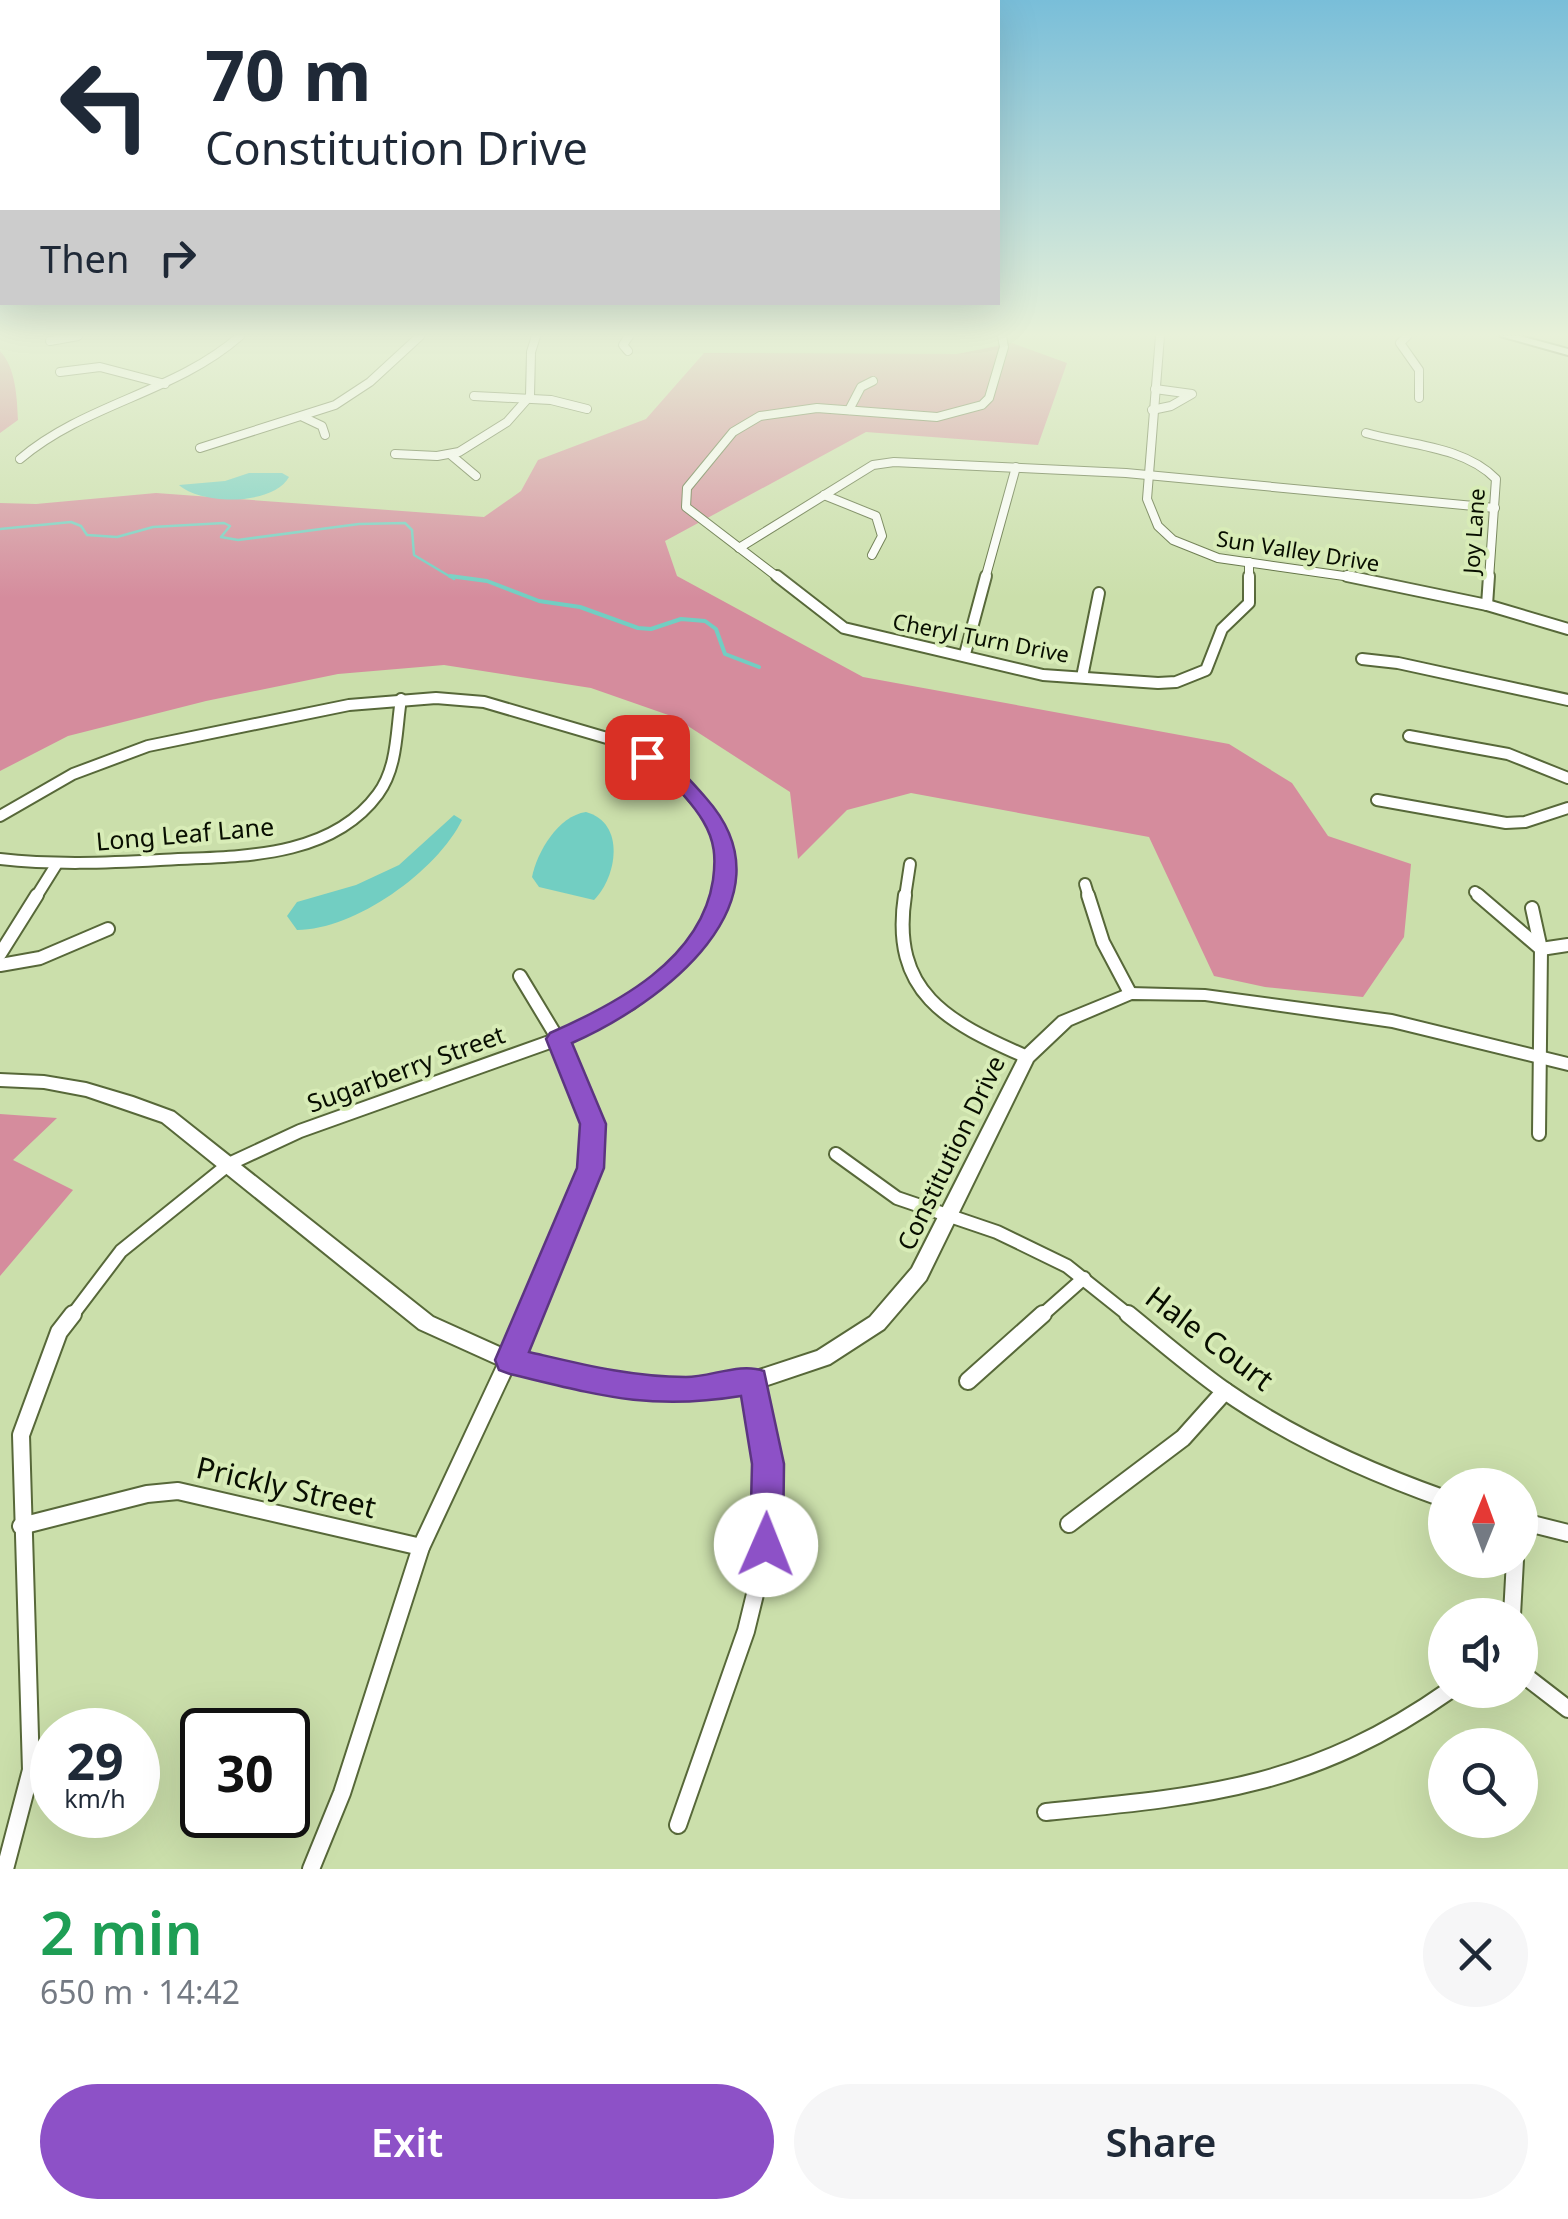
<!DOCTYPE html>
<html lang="en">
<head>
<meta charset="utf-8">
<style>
	body { margin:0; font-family:"Noto Sans",sans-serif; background:#f6f6f7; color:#1f2937; height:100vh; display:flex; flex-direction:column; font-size:38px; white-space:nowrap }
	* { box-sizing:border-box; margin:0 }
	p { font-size:32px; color:#747a83 }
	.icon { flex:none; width:55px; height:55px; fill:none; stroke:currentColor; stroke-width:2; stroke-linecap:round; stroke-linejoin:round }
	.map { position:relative; height:1869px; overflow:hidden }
	.panel { display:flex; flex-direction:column; background:#fff; flex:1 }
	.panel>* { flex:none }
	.hud { position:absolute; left:0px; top:0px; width:1000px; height:305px; box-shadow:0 10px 40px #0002; background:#fff; color:#1f2937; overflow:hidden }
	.needle { width:65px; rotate:1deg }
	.controls { position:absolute; left:1428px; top:1468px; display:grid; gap:20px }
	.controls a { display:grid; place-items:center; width:110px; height:110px; border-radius:50%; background:#fff; box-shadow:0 10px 40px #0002; font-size:50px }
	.speed { position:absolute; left:30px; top:1708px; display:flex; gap:20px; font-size:50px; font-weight:700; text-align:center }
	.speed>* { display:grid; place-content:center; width:130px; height:130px; border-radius:50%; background:#fff; box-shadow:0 10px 40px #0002; line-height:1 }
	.speed small { font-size:25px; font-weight:400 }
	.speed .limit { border:5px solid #111; border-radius:15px; background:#fff; color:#111 }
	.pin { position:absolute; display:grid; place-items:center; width:85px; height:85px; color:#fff; margin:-42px; border-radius:20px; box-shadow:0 5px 15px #0006 }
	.me { position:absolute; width:110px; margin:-55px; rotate:1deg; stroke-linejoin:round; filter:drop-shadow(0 0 8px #0008) }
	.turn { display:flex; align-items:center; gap:35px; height:210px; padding:0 40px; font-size:45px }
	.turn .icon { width:130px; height:130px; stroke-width:2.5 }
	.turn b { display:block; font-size:70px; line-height:85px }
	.then { display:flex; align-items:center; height:95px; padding:0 40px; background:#0003; gap:20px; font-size:38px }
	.round { display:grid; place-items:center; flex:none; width:105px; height:105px; border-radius:52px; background:#f6f6f7 }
	.head { display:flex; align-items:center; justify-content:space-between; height:170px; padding:0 40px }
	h1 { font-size:60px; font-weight:600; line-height:75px; color:#1e9e55 }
	.action { display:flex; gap:20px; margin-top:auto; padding:20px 40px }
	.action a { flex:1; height:115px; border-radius:60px; background:#8d51c7; color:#fff; font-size:40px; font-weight:600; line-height:115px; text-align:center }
	.action a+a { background:#f6f6f7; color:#1f2937 }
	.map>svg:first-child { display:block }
	.forest { fill:#d58c9d }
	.water { fill:#72cec2 }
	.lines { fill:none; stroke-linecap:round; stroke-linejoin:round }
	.stream-far1 { stroke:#72cec2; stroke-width:2.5 }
	.stream { stroke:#72cec2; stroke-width:4 }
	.minor-far3-casing { stroke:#576839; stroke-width:10 }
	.minor-far2-casing { stroke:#576839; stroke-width:14 }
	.minor-far1-casing { stroke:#576839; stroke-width:16 }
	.minor-casing { stroke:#576839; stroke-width:20 }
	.tertiary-casing { stroke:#576839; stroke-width:4 }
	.trunk-casing { stroke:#576839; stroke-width:4 }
	.minor-far3 { stroke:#fff; stroke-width:8 }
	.minor-far2 { stroke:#fff; stroke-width:10 }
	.minor-far1 { stroke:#fff; stroke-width:12 }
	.minor { stroke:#fff; stroke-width:16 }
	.tertiary { fill:#fff; fill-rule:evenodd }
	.trunk { fill:#fff; fill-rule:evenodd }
	.route { fill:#8d51c7; stroke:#5c3581; stroke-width:2.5 }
	.labels { text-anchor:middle; stroke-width:8; stroke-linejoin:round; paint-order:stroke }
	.far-street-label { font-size:22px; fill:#080e00; stroke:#d8ecb7 }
	.street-label { font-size:25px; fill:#080e00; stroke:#d8ecb7 }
	.near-street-label { font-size:30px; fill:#080e00; stroke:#d8ecb7 }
</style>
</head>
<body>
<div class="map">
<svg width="1568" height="1869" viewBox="0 0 1568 1869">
	<rect width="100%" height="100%" fill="#cbdfab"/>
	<g class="forest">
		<path d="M1012 343 1067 363 1038 445 866 432 665 541 677 576 863 677 1229 744 1292 783 1328 836 1411 864 1404 937 1363 997 1265 987 1214 976 1149 837 911 793 847 810 798 859 790 792 674 717 591 688 444 665 338 674 206 701 68 736 0 771V503L36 504 156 493 484 517 521 491 538 460 646 419 704 353 957 354Z"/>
		<path d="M0 351C16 368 17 398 18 420L0 433Z"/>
		<path d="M0 1114 57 1118 13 1160 73 1190 0 1276Z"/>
	</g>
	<g class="water">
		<path d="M249 473H282L289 477C273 506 201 505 179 485L225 481Z"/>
		<path d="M586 812C626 823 617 877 594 900L539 887 532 877C537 852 558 816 586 812Z"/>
		<path d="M454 815 462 820C437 871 355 930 297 930L287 916 297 902 356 885 399 865Z"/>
	</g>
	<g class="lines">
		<path class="stream-far1" d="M0 529 71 522 81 526 87 535 117 537 153 527 224 523 230 526 221 537 238 540 359 524 405 523 412 530 414 555 454 579"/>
		<path class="stream" d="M450 576 487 581 539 601 580 607 638 628 651 629 681 619 705 621 716 629 725 654 759 667"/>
		<g class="minor-far3-casing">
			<g id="minor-far3">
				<path d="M1160 336 1147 499 1158 526 1173 540 1218 558 1365 579"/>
				<path d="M1407 336 1400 343 1419 370V398"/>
				<path d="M50 341 78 336"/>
				<path d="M628 351 623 345 629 336"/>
				<path d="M60 372 100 367 165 384"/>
				<path d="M474 396 551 400 587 409"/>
				<path d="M849 410 861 387 873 381"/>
				<path d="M1152 410 1171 406 1192 394 1155 389"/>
				<path d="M303 417 322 426 325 435"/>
				<path d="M1366 433C1408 445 1464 446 1496 479L1489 579"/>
				<path d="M200 448 335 405 370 382 420 336"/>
				<path d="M395 454 437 456 459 452 507 422 530 396 531 352 536 336"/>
				<path d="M451 455 476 476"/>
				<path d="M20 459C86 403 175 393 240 336"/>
				<path d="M824 495 876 516 882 536 872 555"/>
				<path d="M739 548 873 465 894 462 1126 473 1495 508"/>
				<path d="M1249 562V579"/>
				<path d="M780 579 686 507 687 488 733 432 760 416 817 408 937 417 982 405 989 398 1004 347 1002 336"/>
				<path d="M985 579 1016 467"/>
			</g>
		</g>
		<g class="minor-far2-casing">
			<g id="minor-far2">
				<path d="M777 576 844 628 1043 675 1158 683 1176 682 1206 670 1222 629 1249 603V576"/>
				<path d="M1347 576 1487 605 1568 629"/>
				<path d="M1487 605 1489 576"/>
				<path d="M965 654 986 576"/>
				<path d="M1362 659 1398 663 1568 700"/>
				<path d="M1082 677 1099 593"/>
				<path d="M1409 736 1508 754 1568 778"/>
				<path d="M1377 800 1506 823 1525 822 1568 808"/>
				<path d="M0 816 73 774 148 746 349 705 436 698 484 702 624 743 670 771 712 819 727 853 721 897"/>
				<path d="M0 859C53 865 106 863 160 860 233 856 329 861 378 794 398 767 396 730 401 699"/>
				<path d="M1085 884 1089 897"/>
				<path d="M1475 892 1481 897"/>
				<path d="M36 897 56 865"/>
				<path d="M905 897 910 864"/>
			</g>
		</g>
		<g class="minor-far1-casing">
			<g id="minor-far1">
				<path d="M905 895C890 993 947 1022 1027 1057"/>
				<path d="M1088 895 1103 942 1130 993"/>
				<path d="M1478 895 1541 949 1568 945"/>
				<path d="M1532 908 1541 949 1539 1134"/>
				<path d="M0 954 37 895"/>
				<path d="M0 965 40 958 108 929"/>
				<path d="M520 976 558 1039 585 1096 593 1124 591 1168 529 1317"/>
				<path d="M836 1154 897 1198 997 1232 1067 1266 1131 1317"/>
				<path d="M71 1317 121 1251 229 1164 300 1131 558 1039 631 1003 682 961 702 935 722 895"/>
				<path d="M1040 1317 1084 1278"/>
			</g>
		</g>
		<g class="minor-casing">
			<g id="minor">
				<path d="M1128 1314C1160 1340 1191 1367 1225 1391 1291 1437 1369 1472 1445 1499"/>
				<path d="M968 1381 1043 1314"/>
				<path d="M1520 1521 1568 1533"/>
				<path d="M1069 1524 1183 1438 1225 1391"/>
				<path d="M21 1526 147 1494 178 1491 421 1547"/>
				<path d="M1512 1615 1515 1560"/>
				<path d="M1520 1672 1568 1709"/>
				<path d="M1046 1812C1208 1796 1312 1787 1450 1690"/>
				<path d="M678 1825 746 1631 767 1545 768 1463 753 1381"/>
				<path d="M5 1869 31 1770 21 1435 59 1332 73 1314"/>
				<path d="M311 1869 342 1793 421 1547 530 1314"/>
			</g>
		</g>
		<g class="tertiary-casing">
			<path id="tertiary" d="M1130 988 1205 990 1392 1015 1568 1058V1070L1392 1027 1205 1000 1132 999 1071 1025 1033 1061 926 1280 884 1329 830 1364 753 1390 690 1400 625 1397 503 1367 419 1329 162 1122 86 1096 44 1088 0 1086V1074L44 1076 86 1083 133 1097 174 1112 433 1317 513 1353 625 1379 690 1382 753 1372 817 1351 870 1317 912 1268 1021 1053 1059 1017Z"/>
		</g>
		<g class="trunk-casing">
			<path id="trunk" d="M1500 336H1520L1568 349V355Z"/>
		</g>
		<use href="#minor-far3" class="minor-far3"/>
		<use href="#minor-far2" class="minor-far2"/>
		<use href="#minor-far1" class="minor-far1"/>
		<use href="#minor" class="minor"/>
		<use href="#tertiary" class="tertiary"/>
		<use href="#trunk" class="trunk"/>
	</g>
	<linearGradient id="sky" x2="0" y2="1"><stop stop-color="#79bed9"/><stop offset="0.56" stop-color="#e8f1d9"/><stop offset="1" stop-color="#e8f1d9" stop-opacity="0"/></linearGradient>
	<rect width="1568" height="598" fill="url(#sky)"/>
	<path class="route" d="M647 751C673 758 689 779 706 798 798 901 661 1004 572 1043L606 1124 604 1168 529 1352C581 1364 631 1377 686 1377 711 1377 740 1362 764 1371L784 1464 783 1545 778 1556 766 1561 755 1556 750 1545 752 1464 741 1396C649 1411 598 1395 510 1374L499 1370 495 1360 577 1168 580 1124 546 1039 550 1033C616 1004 701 960 713 880 716 858 715 841 703 821 694 806 676 785 662 774 654 768 644 765 637 757Z"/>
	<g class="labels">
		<g class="far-street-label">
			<text transform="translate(1474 531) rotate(-86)" y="8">Joy Lane</text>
			<text transform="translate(1298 551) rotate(9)" y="8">Sun Valley Drive</text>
			<text transform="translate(981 638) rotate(11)" y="8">Cheryl Turn Drive</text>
		</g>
		<g class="street-label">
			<text transform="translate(185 834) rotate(-5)" y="9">Long Leaf Lane</text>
			<text transform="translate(406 1069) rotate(-20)" y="9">Sugarberry Street</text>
			<text transform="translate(951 1153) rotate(-64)" y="9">Constitution Drive</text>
		</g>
		<g class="near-street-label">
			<text transform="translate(1209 1339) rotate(37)" y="10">Hale Court</text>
			<text transform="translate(286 1488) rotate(13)" y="10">Prickly Street</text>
		</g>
	</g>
</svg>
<div class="controls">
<a><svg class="needle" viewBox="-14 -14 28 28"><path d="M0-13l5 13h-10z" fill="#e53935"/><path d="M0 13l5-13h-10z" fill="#747a83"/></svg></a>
<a><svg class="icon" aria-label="sound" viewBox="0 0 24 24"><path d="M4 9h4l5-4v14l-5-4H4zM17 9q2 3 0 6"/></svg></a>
<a><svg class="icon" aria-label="search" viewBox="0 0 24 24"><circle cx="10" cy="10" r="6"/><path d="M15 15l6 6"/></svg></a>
</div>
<div class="speed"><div>29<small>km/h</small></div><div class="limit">30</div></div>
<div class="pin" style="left:647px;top:757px;background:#d93025"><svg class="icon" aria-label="arrive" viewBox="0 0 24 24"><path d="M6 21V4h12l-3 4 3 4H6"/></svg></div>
<svg class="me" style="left:766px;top:1545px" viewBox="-20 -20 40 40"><circle r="19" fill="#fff"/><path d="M0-13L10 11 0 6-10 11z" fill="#8d51c7"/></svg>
<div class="hud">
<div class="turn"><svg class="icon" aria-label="left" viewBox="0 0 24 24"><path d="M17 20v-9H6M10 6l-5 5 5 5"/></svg><div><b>70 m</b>Constitution Drive</div></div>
<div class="then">Then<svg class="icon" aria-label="right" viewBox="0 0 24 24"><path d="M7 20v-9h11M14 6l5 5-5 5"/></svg></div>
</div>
</div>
<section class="panel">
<div class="head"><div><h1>2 min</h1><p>650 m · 14:42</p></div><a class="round"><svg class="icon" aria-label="close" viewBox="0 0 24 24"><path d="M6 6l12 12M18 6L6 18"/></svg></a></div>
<div class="action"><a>Exit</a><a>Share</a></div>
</section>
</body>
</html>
